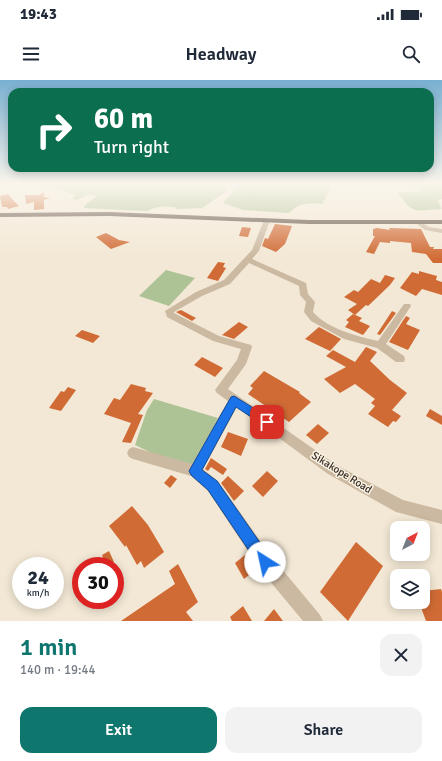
<!DOCTYPE html>
<html lang="en">
<head>
<meta charset="utf-8">
<style>
	body { margin:0; font-family:Signika,sans-serif; background:#f2f2f3; color:#1f2937; height:100vh; display:flex; flex-direction:column; font-size:15px; white-space:nowrap }
	* { box-sizing:border-box; margin:0 }
	p { font-size:13px; color:#747a83 }
	.icon { flex:none; width:22px; height:22px; fill:none; stroke:currentColor; stroke-width:2; stroke-linecap:round; stroke-linejoin:round }
	.map { position:relative; height:541px; overflow:hidden }
	.side { display:flex; flex-direction:column; background:#fff; flex:1 }
	.side>* { flex:none }
	.hud { position:absolute; left:8px; top:8px; width:426px; height:84px; border-radius:12px; box-shadow:0 2px 10px #0003; background:#0b6e4f; color:#fff; overflow:hidden }
	.needle { width:26px; rotate:42deg }
	.controls { position:absolute; left:390px; top:441px; display:grid; gap:8px }
	.controls a { display:grid; place-items:center; width:40px; height:40px; border-radius:8px; background:#fff; box-shadow:0 2px 10px #0003; font-size:20px }
	.speed { position:absolute; left:12px; top:477px; display:flex; gap:8px; font-size:20px; font-weight:700; text-align:center }
	.speed>* { display:grid; place-content:center; width:52px; height:52px; border-radius:50%; background:#fff; box-shadow:0 2px 10px #0003; line-height:1 }
	.speed small { font-size:10px; font-weight:400 }
	.speed .limit { border:6px solid #d22; background:#fff; color:#111 }
	.pin { position:absolute; display:grid; place-items:center; width:34px; height:34px; color:#fff; margin:-17px; border-radius:8px; box-shadow:0 2px 6px #0006 }
	.me { position:absolute; width:44px; margin:-22px; rotate:325deg; stroke-linejoin:round; filter:drop-shadow(0 0 3px #0008) }
	.turn { display:flex; align-items:center; gap:14px; height:84px; padding:0 20px; font-size:18px }
	.turn .icon { width:52px; height:52px; stroke-width:2.5 }
	.turn b { display:block; font-size:28px; line-height:34px }
	.round { display:grid; place-items:center; flex:none; width:42px; height:42px; border-radius:12px; background:#f2f2f3 }
	.headline { display:flex; align-items:center; justify-content:space-between; height:68px; padding:0 20px }
	h1 { font-size:24px; font-weight:600; line-height:30px; color:#0f766e }
	.cta { display:flex; gap:8px; margin-top:auto; padding:8px 20px }
	.cta a { flex:1; height:46px; border-radius:12px; background:#0f766e; color:#fff; font-size:16px; font-weight:600; line-height:46px; text-align:center }
	.cta a+a { background:#f2f2f3; color:#1f2937 }
	.status { display:flex; justify-content:space-between; align-items:center; height:28px; padding:0 20px; background:#fff; direction:ltr }
	.status svg { height:11px; fill:currentColor }
	header { display:flex; justify-content:space-between; align-items:center; height:52px; padding:0 20px; background:#fff; font-size:18px; font-weight:600 }
	.map>svg:first-child { display:block }
	.green { fill:#aec395 }
	.building { fill:#d16b35 }
	.lines { fill:none; stroke-linecap:round; stroke-linejoin:round }
	.minor { fill:#cbb9a1; fill-rule:evenodd }
	.highway { fill:#57463a; fill-rule:evenodd }
	.route { fill:#1a73e8; stroke:#114b97 }
	.labels { text-anchor:middle; stroke-width:3; stroke-linejoin:round; paint-order:stroke }
	.street-label { font-size:11px; fill:#352b24; stroke:#faf2e2 }
</style>
</head>
<body>
<div class="status"><b>19:43</b><svg viewBox="0 0 49 12"><path d="M0 12V9h3v3zM5 12V6h3v6zM10 12V3h3v9zM15 12V0h3v12zM26 1h20v11H26zM47 4h2v5h-2z"/></svg></div>
<header><svg class="icon" aria-label="menu" viewBox="0 0 24 24"><path d="M4 6h16M4 12h16M4 18h16"/></svg>Headway<svg class="icon" aria-label="search" viewBox="0 0 24 24"><circle cx="10" cy="10" r="6"/><path d="M15 15l6 6"/></svg></header>
<div class="map">
<svg width="442" height="541" viewBox="0 0 442 541">
	<rect width="100%" height="100%" fill="#f3e8d5"/>
	<g class="green">
		<path d="M32 103H235L229 107H226L227 111 202 128 177 129 175 127C165 126 156 126 147 131L84 128 85 125 97 116 89 114 77 120 72 118 76 115 50 106 44 108Z"/>
		<path d="M240 103H326L332 106 322 124C307 123 300 122 289 133L243 130 223 123Z"/>
		<path d="M408 103H442V119L437 120 442 129C416 130 413 136 398 112H419L421 111Z"/>
		<path d="M166 190 195 198 169 226 139 216Z"/>
		<path d="M154 319 218 338 196 385 164 379 135 365 147 330Z"/>
	</g>
	<g class="building">
		<path d="M44 112V117L50 118 44 120V129L34 130V122L26 124 25 115H38Z"/>
		<path d="M8 114 12 119 19 126 8 129 7 127H2L0 116Z"/>
		<path d="M275 144 292 146 285 164 276 172 262 166 265 158 268 159Z"/>
		<path d="M242 147 251 148 248 157 239 156Z"/>
		<path d="M377 148 390 150 389 148 421 149 430 167H434L433 169H442V183H433L426 174 412 172 411 163 390 161V163L380 162 374 174 366 172 375 156H373V149Z"/>
		<path d="M106 153 119 160 130 162 111 169 96 157Z"/>
		<path d="M218 182 225 183 223 187 226 188 218 201 207 198Z"/>
		<path d="M419 191 437 196 436 200 442 202V215L422 209 416 216 400 208 412 192 419 194Z"/>
		<path d="M385 195 395 198 390 205 368 226 366 225 355 235 348 230 357 224 344 217 354 210 358 212 371 199 380 203Z"/>
		<path d="M181 230 196 238 192 241 176 232Z"/>
		<path d="M392 231 396 233 380 255 377 254Z"/>
		<path d="M353 234 362 238 359 241 370 246 363 255 345 247 349 242 346 240Z"/>
		<path d="M406 236 410 238 406 244 420 250 408 270 389 262Z"/>
		<path d="M239 242 248 247 234 259 222 255Z"/>
		<path d="M319 247 341 259 330 271 305 259Z"/>
		<path d="M82 250 100 256 93 263 75 256Z"/>
		<path d="M366 267 377 272 370 281 390 300 407 313 392 330 401 336 396 342 393 341 388 347 368 334 375 326 371 323 375 319 355 304 340 313 324 299 346 287 326 276 333 270 355 282Z"/>
		<path d="M202 277 223 288 215 297 194 285Z"/>
		<path d="M264 291 300 312 299 313 311 322 289 342 248 314 253 308 250 306Z"/>
		<path d="M131 304 146 308 145 311 153 313 138 334 143 335 131 363 122 362 131 343 104 334 114 318 120 320Z"/>
		<path d="M68 307 76 310 61 331 49 328 61 311 64 312Z"/>
		<path d="M430 329 442 336V345L426 336Z"/>
		<path d="M318 344 329 353 317 364 306 355Z"/>
		<path d="M228 352 248 359 241 376 221 367Z"/>
		<path d="M211 378 227 389 223 395 211 387 208 391 205 389Z"/>
		<path d="M267 391 278 401 263 417 252 406Z"/>
		<path d="M171 395 177 399 170 408 164 403Z"/>
		<path d="M228 396 244 411 234 421 221 403Z"/>
		<path d="M132 426 148 445 164 472 144 488 141 481 137 485 126 465 125 467 109 446Z"/>
		<path d="M356 462 383 486 348 541 320 512Z"/>
		<path d="M109 471 114 482 107 486 102 475Z"/>
		<path d="M245 475 254 491 244 499 235 483Z"/>
		<path d="M178 484 198 522 186 532 193 541H121L175 504 169 491Z"/>
		<path d="M441 509 442 512V541H426L419 522H423V511Z"/>
		<path d="M243 526 252 541H232L230 537Z"/>
		<path d="M274 529 283 541H264Z"/>
	</g>
	<g class="lines">
		<g class="minor">
			<path d="M267 138 270 140 259 171 252 179 306 203 308 214 315 222 313 232C328 249 356 256 378 261L404 224H410L411 226 386 264 404 276 405 279 404 282H396L377 268 344 259 311 241 304 232 306 222 300 215 299 206 249 183 230 204 202 216 174 232V233L219 256 251 265 252 267 246 284 228 309 338 386 403 420 442 430V444L396 432 328 394 237 327 203 389 218 401 271 476 320 535 323 541H303L259 488 208 411 191 396 133 379 129 377 127 373 129 369 133 367 192 384 228 321 217 313 215 310 237 280 241 269 213 261 167 237 165 231 196 212 224 200 252 170 264 140Z"/>
			<path d="M417 142H421L429 147 442 149V153L425 150 417 144Z"/>
		</g>
		<path class="highway" d="M109 132 309 140H442V144H309L109 136 0 137V133Z"/>
	</g>
	<linearGradient id="sky" x2="0" y2="1"><stop stop-color="#79b0d2"/><stop offset="0.58" stop-color="#faf5ec"/><stop offset="1" stop-color="#faf5ec" stop-opacity="0"/></linearGradient>
	<rect width="442" height="179" fill="url(#sky)"/>
	<path class="route" d="M234 316 271 339 272 342 271 345 267 347 263 345 236 327 202 390 217 401 270 477 272 482 270 487 265 489 260 487 208 410 191 395 189 391 231 317Z"/>
	<g class="labels">
		<g class="street-label">
			<text transform="translate(342 392) rotate(32)" y="4">Sikakope Road</text>
		</g>
	</g>
</svg>
<div class="controls">
<a><svg class="needle" viewBox="-14 -14 28 28"><path d="M0-13l5 13h-10z" fill="#e53935"/><path d="M0 13l5-13h-10z" fill="#747a83"/></svg></a>
<a><svg class="icon" aria-label="layers" viewBox="0 0 24 24"><path d="M12 4l9 5-9 5-9-5zM3 14l9 5 9-5"/></svg></a>
</div>
<div class="speed"><div>24<small>km/h</small></div><div class="limit">30</div></div>
<div class="pin" style="left:267px;top:342px;background:#d93025"><svg class="icon" aria-label="arrive" viewBox="0 0 24 24"><path d="M6 21V4h12l-3 4 3 4H6"/></svg></div>
<svg class="me" style="left:265px;top:482px" viewBox="-20 -20 40 40"><circle r="19" fill="#fff"/><path d="M0-13L10 11 0 6-10 11z" fill="#1a73e8"/></svg>
<div class="hud">
<div class="turn"><svg class="icon" aria-label="right" viewBox="0 0 24 24"><path d="M7 20v-9h11M14 6l5 5-5 5"/></svg><div><b>60 m</b>Turn right</div></div>
</div>
</div>
<section class="side">
<div class="headline"><div><h1>1 min</h1><p>140 m · 19:44</p></div><a class="round"><svg class="icon" aria-label="close" viewBox="0 0 24 24"><path d="M6 6l12 12M18 6L6 18"/></svg></a></div>
<div class="cta"><a>Exit</a><a>Share</a></div>
</section>
</body>
</html>
